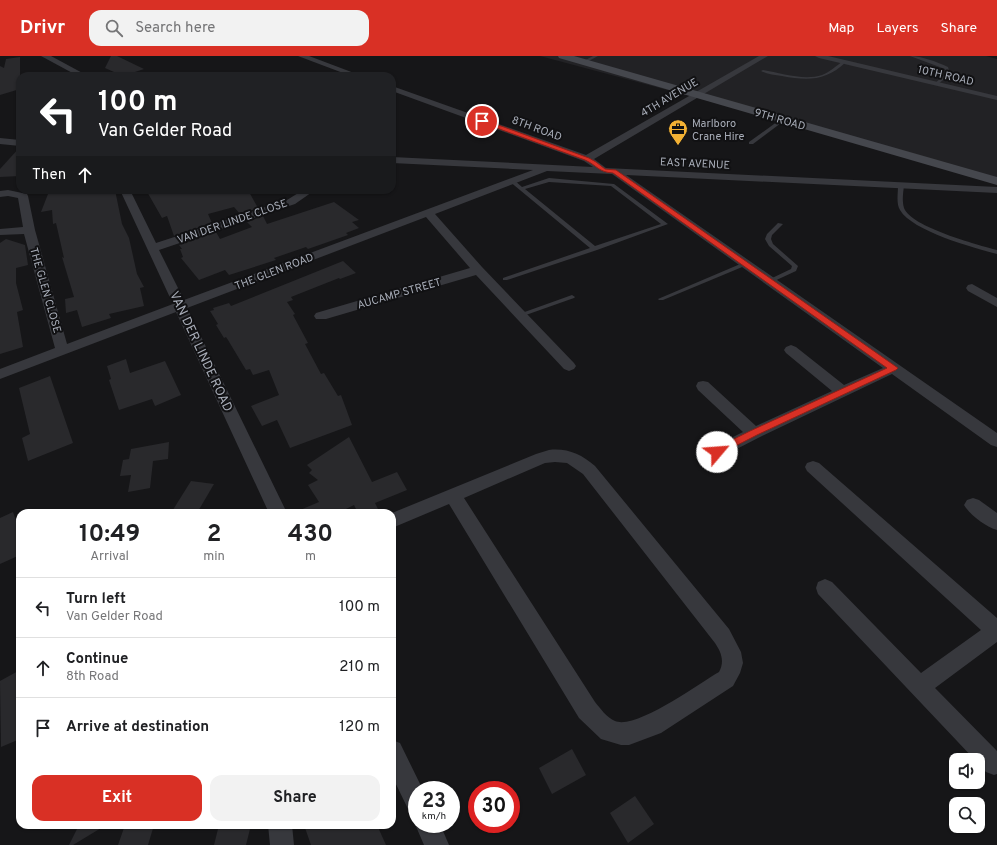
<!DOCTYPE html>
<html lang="en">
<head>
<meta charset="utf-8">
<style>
	body { margin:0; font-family:Overpass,sans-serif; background:#f2f2f2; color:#202124; height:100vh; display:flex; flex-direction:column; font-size:15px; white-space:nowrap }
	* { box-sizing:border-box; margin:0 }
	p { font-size:13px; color:#757577 }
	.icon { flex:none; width:22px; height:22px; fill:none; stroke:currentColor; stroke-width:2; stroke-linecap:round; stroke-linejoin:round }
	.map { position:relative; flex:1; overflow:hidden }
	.details { position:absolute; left:16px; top:453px; width:380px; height:320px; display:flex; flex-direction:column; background:#fff; border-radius:12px; box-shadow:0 1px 3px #0004 }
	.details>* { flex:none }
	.top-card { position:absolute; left:16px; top:16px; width:380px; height:122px; border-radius:12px; box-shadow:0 1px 3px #0004; background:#202124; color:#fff; overflow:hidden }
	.tools { position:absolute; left:949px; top:697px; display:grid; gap:8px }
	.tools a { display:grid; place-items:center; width:36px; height:36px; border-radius:8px; background:#fff; box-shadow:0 1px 3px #0004; font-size:20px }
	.speed { position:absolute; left:408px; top:725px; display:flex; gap:8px; font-size:20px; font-weight:700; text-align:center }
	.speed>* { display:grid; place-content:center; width:52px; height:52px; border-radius:50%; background:#fff; box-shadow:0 1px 3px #0004; line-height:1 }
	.speed small { font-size:10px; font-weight:400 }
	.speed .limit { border:6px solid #d22; background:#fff; color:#111 }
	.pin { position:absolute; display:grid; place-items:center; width:34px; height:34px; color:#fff; margin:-17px; border:2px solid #fff; border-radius:50%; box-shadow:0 1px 4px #0007 }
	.me { position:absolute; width:44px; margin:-22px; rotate:63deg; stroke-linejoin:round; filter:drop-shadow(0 0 3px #0008) }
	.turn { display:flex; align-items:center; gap:14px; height:84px; padding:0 16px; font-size:18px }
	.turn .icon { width:52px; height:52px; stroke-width:2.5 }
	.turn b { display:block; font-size:28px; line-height:34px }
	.then { display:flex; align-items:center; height:38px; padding:0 16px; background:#0003; gap:8px; font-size:15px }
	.eta { display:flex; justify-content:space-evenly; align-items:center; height:68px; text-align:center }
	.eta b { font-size:24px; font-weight:700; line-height:28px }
	.button { display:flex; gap:8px; margin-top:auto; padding:8px 16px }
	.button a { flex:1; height:46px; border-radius:12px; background:#d93025; color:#fff; font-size:16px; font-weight:700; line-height:46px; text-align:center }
	.button a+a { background:#f2f2f2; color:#202124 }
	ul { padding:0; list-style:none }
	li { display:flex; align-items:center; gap:12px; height:60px; padding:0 16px; border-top:1px solid #e0e0e0 }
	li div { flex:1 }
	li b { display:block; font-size:15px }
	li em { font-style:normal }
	header { display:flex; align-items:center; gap:24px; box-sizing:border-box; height:56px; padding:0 20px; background:#d93025; color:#fff }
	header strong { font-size:19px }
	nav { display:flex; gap:22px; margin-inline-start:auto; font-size:14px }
	.search { width:280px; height:36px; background:#f2f2f2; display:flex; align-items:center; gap:10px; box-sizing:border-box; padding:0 14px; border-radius:12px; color:#757577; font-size:15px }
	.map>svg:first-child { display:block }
	.built { fill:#222225 }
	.building { fill:#29292c }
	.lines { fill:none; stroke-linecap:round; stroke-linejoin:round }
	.service { fill:#37383d; fill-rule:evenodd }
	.minor { fill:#37383d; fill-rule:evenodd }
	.secondary { fill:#45474d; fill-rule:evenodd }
	.route { fill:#d93025; stroke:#8d1f18 }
	.labels { text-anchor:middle; stroke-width:4; stroke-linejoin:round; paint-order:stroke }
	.far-street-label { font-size:11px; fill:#a8adb8; stroke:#111113 }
	.far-poi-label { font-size:11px; fill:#a8adb8; stroke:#111113; text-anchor:start }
	.street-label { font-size:13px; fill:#a8adb8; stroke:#111113 }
</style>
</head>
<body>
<header>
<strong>Drivr</strong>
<div class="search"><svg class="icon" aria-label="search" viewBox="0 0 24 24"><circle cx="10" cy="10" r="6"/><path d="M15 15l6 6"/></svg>Search here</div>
<nav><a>Map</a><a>Layers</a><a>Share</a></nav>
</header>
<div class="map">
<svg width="997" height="789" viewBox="0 0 997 789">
	<rect width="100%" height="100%" fill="#161618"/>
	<path class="built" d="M540 0H986L997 3V122Z"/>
	<g class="building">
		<path d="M111 0H117L144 13 123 20 105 12Z"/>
		<path d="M20 1V33L0 39V10L4 12 6 3Z"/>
		<path d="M20 91V120L0 121V113Z"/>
		<path d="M65 134H115L122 168 129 182 137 218 144 231 140 232 144 250 109 258 111 262 82 271 77 254 66 257 65 243 74 241 62 201 64 202 56 167 53 168 52 154 41 156 48 138Z"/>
		<path d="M146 134H248L258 152 240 158 234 151 208 158 212 167 174 180 167 160 162 162Z"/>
		<path d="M334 146 359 164 352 166 359 172 346 177 348 179 308 193 306 191 274 202 276 204 229 219 225 214 199 224 181 202 183 201 180 193H182L179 189 216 176 220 183 252 171 247 166 263 160 267 168Z"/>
		<path d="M6 183 25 189 28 209 16 212V227L23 254 17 256 23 291 0 298V187Z"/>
		<path d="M343 205 356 217 340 223 339 222 291 241 293 244 287 246 295 258 293 259 308 287 305 288 321 318 324 317 338 340 341 339 352 369 290 392 277 364 262 370 251 350 279 339 269 314 253 319 250 313 246 314 228 284 226 281 224 282 216 269 218 268 210 255 214 254 213 252 229 247 231 250Z"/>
		<path d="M126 303 130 317 165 305 181 339 155 350 152 343 119 354 109 324 111 323 107 310Z"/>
		<path d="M50 320 73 387 28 405 22 382 30 378 19 332Z"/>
		<path d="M349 381 372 426 397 416 407 434 375 447 378 453 369 457H358L354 449 338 457H293L319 446 308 429 318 424 309 417 312 414 307 409Z"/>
		<path d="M169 386 168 403 153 405 150 432 128 436 131 419 120 420 123 404 129 403 131 393Z"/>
		<path d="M191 425 214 428 197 457H171Z"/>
		<path d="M13 456 20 476V499L0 508V462Z"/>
		<path d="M20 614V683L1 691 0 625Z"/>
		<path d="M572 693 586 719 552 738 539 712Z"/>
		<path d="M635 740 654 768 628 787 610 757Z"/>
		<path d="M79 769H106L73 789H69Z"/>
		<path d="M125 769H154L148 789H118Z"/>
		<path d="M219 769H251L246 789H214Z"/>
		<path d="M304 769H377L386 789H311Z"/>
	</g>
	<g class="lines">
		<g class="service">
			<path d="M593 0H598L585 7 582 6Z"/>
			<path d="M910 0C922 0 937 6 948 11L950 18 937 29H935V27L946 18 945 13Z"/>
			<path d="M843 5 846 6C826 25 808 25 782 20 775 19 767 18 761 15L763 14C781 17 804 25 822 19 830 16 836 10 843 5Z"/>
			<path d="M781 63 785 64 753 88H749V86Z"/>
			<path d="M549 122 614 128 668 168 597 194 507 224H503V222L590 192 509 125 514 124 522 131ZM549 126 611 130 661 168 595 190 525 133Z"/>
			<path d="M901 128 904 130C903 137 902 145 904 152 911 171 978 189 997 194V198C974 192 912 175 900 154 896 148 898 137 898 130Z"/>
			<path d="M778 167 783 168 772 179 771 183 773 188 798 210 796 215 770 227 768 226V224L791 213 792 210 769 190 765 183 767 178Z"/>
			<path d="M745 206 748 208 747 209 663 244H659L658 243Z"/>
			<path d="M572 239 575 241 574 242 523 260H519L518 259 519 258Z"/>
		</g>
		<g class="minor">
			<path d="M41 0H51L88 20H78Z"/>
			<path d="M298 0H309L362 20H351Z"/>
			<path d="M759 0H768L594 103 606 112 997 131V137L626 119 997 377V391L991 389 892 318 760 381 723 400 717 402 711 400 709 396 711 392 743 376 698 334 696 330 698 326 703 325 708 326 756 370 832 335 786 297 784 294 786 291 791 289 796 291 844 329 883 312 612 118 547 115 435 158 482 211 574 307 576 310 574 313 569 315 564 313 476 219 326 263H316L314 260 316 257 470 212 426 161 187 252 287 457H269L176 256 0 323V313L55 292 24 178 0 179V173L23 171 18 142 8 140 0 141V135L8 134 27 138 28 140 35 174 67 288 173 248 120 134H130L156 187 287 144 303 134H315L295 148 159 194 184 244 533 114 392 107V101L593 111 584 105 392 35V30L586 99Z"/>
			<path d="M815 0H828L997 40V44L819 2Z"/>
			<path d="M0 82 20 84V90L0 88Z"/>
			<path d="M972 228 997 242V251L968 235 966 232 968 229Z"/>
			<path d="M549 394C567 392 581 398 595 410L729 573 741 596 743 607 740 617 733 630 661 677 629 689H621L601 683 579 662 449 448 392 472V457L536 398ZM555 406 567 407 583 418 715 587C721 596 725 605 719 616 698 628 636 674 615 665 607 662 600 652 595 646L464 442 545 407Z"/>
			<path d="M813 405 819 407 997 562V586L935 632 997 695V718L994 719 986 716 978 708V704H975L818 538 816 532 818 526 825 523 832 526 921 617 981 574 807 415 805 411 807 407Z"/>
			<path d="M973 442 979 444 997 457V474C986 471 970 459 964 449L967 444Z"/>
			<path d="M392 684 400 687 423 734H417V759L409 755 392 720Z"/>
			<path d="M417 763V768H440L449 789H424L415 768Z"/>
			<path d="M268 769H292L294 789H270Z"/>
		</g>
		<path class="secondary" d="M558 0H574L997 121V129L559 2Z"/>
	</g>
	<path class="route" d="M482 63 589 102 596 106 605 113 616 114 898 312 896 314 757 379 720 398H714L712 396 714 393 750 375 887 312 613 117C598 116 598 110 585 104L480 66V64Z"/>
	<defs>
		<g id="office-pin" transform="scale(1)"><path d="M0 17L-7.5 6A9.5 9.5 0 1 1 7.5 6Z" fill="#f2b134" stroke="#111113"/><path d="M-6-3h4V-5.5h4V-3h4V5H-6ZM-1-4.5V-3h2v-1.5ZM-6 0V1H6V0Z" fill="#111"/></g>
	</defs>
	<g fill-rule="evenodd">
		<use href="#office-pin" x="678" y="73"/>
	</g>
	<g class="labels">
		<g class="far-street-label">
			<text transform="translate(946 19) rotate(13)" y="4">10TH ROAD</text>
			<text transform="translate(669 41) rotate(-31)" y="4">4TH AVENUE</text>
			<text transform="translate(780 63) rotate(16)" y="4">9TH ROAD</text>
			<text transform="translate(537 72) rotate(20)" y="4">8TH ROAD</text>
			<text transform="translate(695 107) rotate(3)" y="4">EAST AVENUE</text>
			<text transform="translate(232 165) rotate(-19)" y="4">VAN DER LINDE CLOSE</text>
			<text transform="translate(274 215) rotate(-21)" y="4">THE GLEN ROAD</text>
			<text transform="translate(46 234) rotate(74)" y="4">THE GLEN CLOSE</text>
			<text transform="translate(399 237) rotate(-16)" y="4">AUCAMP STREET</text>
		</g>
		<g class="far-poi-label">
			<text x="692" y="71">Marlboro<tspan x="692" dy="13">Crane Hire</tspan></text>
		</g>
		<g class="street-label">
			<text transform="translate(202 295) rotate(65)" y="5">VAN DER LINDE ROAD</text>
		</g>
	</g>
</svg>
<div class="tools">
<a><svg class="icon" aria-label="sound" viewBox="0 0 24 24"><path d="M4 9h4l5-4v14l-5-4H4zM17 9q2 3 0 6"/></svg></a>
<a><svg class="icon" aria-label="search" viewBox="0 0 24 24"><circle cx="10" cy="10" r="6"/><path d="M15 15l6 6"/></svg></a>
</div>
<div class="speed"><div>23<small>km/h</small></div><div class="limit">30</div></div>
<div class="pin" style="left:482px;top:65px;background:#d93025"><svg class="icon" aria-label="arrive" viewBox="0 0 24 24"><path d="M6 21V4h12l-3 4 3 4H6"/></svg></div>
<svg class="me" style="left:717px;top:396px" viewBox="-20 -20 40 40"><circle r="19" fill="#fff"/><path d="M0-13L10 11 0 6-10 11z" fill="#d93025"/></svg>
<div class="top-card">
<div class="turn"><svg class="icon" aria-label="left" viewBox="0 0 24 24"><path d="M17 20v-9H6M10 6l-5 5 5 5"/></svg><div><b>100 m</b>Van Gelder Road</div></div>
<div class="then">Then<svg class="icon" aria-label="ahead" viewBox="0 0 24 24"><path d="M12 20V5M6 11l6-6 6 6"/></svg></div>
</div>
<section class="details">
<div class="eta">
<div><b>10:49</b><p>Arrival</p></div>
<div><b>2</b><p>min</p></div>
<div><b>430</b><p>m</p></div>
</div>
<ul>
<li><svg class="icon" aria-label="left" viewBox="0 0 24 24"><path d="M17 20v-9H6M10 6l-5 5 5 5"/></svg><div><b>Turn left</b><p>Van Gelder Road</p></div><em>100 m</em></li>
<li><svg class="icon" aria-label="ahead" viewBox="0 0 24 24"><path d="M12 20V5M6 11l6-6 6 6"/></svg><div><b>Continue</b><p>8th Road</p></div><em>210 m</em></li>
<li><svg class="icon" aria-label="arrive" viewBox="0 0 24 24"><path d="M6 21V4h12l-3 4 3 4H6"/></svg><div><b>Arrive at destination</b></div><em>120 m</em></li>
</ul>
<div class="button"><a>Exit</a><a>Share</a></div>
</section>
</div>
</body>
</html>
